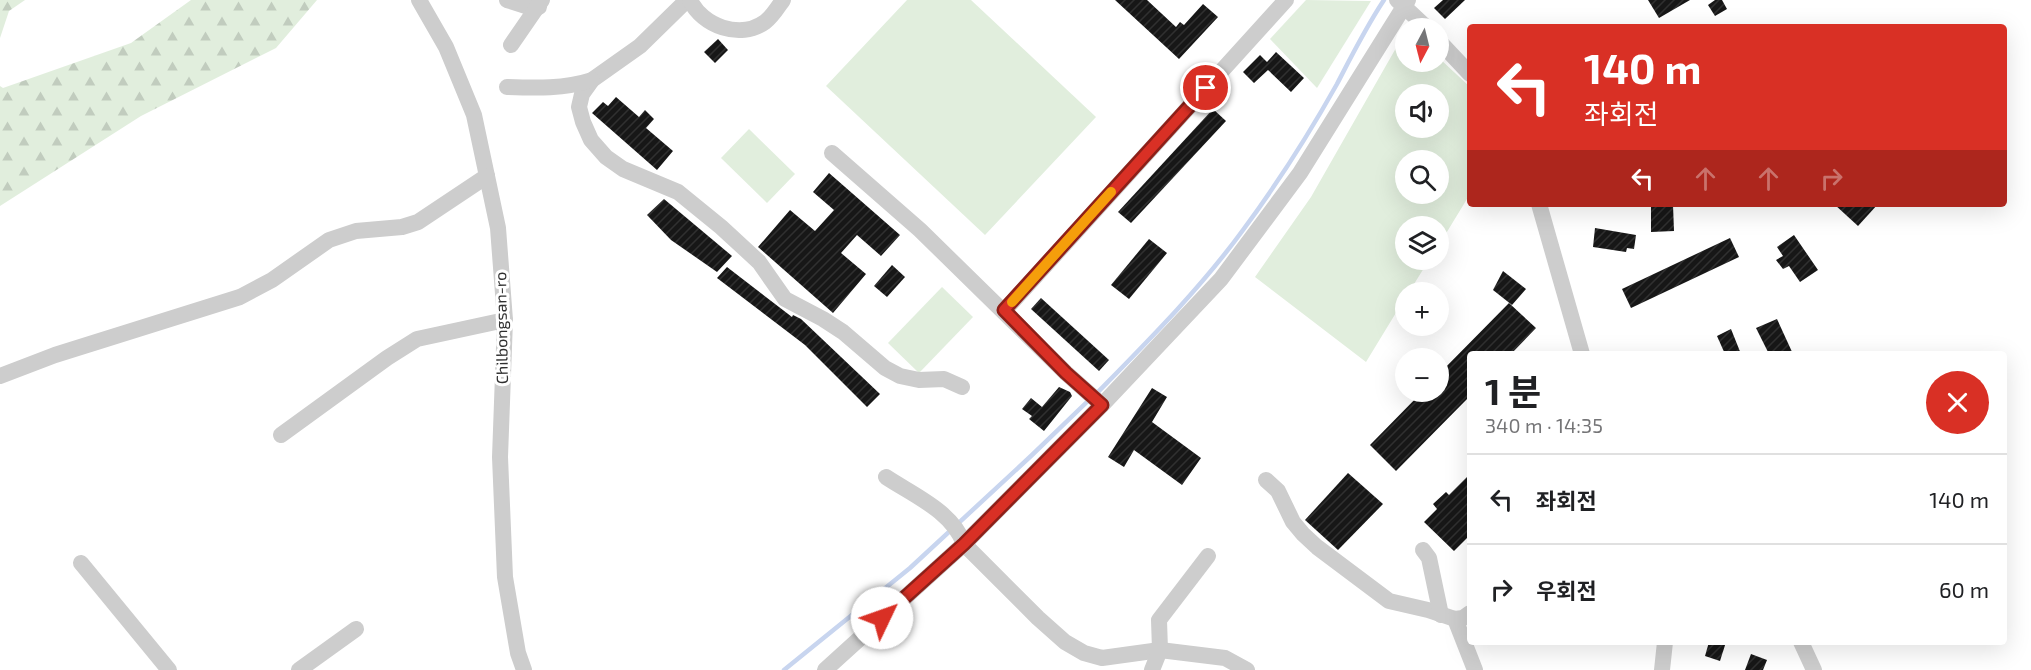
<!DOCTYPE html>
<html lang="ko">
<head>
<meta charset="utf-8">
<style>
	body { margin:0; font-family:"Exo 2","Noto Sans KR",sans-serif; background:#f6f6f6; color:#202124; height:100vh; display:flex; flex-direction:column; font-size:22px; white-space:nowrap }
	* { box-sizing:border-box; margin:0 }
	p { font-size:20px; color:#757577 }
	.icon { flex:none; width:33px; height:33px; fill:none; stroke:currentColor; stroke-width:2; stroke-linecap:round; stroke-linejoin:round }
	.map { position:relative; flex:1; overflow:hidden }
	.panel { position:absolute; left:1467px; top:351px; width:540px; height:294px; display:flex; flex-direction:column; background:#fff; border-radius:6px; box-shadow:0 6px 24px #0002 }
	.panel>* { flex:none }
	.guide { position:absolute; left:1467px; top:24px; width:540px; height:183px; border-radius:6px; box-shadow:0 6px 24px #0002; background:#d93025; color:#fff; overflow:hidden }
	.needle { width:39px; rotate:187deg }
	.tools { position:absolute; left:1395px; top:18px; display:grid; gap:12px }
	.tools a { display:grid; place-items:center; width:54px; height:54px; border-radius:50%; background:#fff; box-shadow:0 6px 24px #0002; font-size:30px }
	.pin { position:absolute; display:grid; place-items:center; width:51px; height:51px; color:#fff; margin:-26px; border:3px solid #fff; border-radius:50%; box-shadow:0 2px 6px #0007 }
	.me { position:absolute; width:66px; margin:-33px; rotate:48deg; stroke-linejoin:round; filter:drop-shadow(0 0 4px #0008) }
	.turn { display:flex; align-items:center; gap:21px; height:126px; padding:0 18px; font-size:27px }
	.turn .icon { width:78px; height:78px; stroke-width:2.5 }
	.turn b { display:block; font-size:42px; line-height:51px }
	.lanes { display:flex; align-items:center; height:57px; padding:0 18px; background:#0003; justify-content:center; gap:30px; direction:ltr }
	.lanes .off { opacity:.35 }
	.round { display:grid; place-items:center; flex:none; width:63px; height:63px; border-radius:32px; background:#f6f6f6 }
	.overview { display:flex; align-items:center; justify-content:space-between; height:102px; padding:0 18px }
	h1 { font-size:36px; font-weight:700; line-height:45px }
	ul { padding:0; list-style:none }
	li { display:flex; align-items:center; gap:18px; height:90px; padding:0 18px; border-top:2px solid #e0e0e0 }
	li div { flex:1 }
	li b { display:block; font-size:22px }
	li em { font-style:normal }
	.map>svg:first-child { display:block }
	.grass { fill:#e1eedd; fill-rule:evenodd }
	.forest { fill:url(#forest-firs) }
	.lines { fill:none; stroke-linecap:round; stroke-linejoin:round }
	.stream { stroke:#c8d5ef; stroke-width:4.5 }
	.building { fill:url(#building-hatch) }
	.minor { stroke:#cdcdcd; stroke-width:16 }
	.route-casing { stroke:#8d1f18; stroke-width:15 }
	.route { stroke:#d93025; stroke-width:10 }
	.slow { stroke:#f59e0b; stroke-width:10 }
	.labels { text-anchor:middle; stroke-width:6; stroke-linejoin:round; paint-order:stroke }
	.street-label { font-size:16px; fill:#303030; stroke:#fff }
</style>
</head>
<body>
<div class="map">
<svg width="2031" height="670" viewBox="0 0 2031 670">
	<defs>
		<pattern id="forest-firs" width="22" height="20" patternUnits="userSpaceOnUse" patternTransform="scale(1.5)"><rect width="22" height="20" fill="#e1eedd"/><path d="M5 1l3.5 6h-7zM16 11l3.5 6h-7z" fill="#c1ccbe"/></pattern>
		<pattern id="building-hatch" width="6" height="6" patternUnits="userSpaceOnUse" patternTransform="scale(1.5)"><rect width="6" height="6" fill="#171717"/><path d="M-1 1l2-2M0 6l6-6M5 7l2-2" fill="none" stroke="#303030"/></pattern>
	</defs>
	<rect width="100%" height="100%" fill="#fff"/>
	<g class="grass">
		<path d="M907 0H971L1096 117 985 235 826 86Z"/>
		<path d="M1306 0 1371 1 1317 88 1270 39Z"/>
		<path d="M1405 40 1406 62H1438L1439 58 1470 87V194L1439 245 1438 226H1406V260H1429L1409 292H1406L1405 298 1366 362 1255 277 1311 197 1400 41ZM1406 94H1438V128H1406ZM1406 160H1438V194H1406Z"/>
		<path d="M749 129 795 174 767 203 721 158Z"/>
		<path d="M942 287 973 317 919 373 888 343Z"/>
	</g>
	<g class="forest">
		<path d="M0 0H25L9 11 0 38Z"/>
		<path d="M191 0H317L276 48 141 116 0 206V86L3 88 131 43Z"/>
	</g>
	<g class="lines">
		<g class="stream">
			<path d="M1096 394C1147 342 1200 289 1243 230 1277 184 1309 134 1337 84 1352 55 1366 27 1384 0"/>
			<path d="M784 670 910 568 1032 455 1090 399"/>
		</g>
	</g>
	<g class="building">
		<path d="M1115 0H1147L1176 27 1180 22 1184 25 1203 4 1218 17 1179 59Z"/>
		<path d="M1443 0H1465L1445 19 1434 8Z"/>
		<path d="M1648 0H1690L1659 18Z"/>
		<path d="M1715 0H1722L1727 9 1715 16 1708 5Z"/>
		<path d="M718 39 728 50 715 63 704 52Z"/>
		<path d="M1276 52 1304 78 1291 92 1268 70 1254 83 1243 72 1260 55 1267 62Z"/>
		<path d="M616 97 639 117 645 110 654 119 646 128 673 151 657 170 592 113 603 102 608 106Z"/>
		<path d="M1213 109 1226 121 1131 223 1118 212Z"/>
		<path d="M829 173 900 235 881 256 857 235 841 253 866 274 833 313 758 247 790 210 815 231 834 210 813 192Z"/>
		<path d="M664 199 732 256 717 272 671 240 647 215Z"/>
		<path d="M1834 204H1878L1858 226Z"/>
		<path d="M1651 205H1673L1674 231 1651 232Z"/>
		<path d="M1595 228 1636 235 1634 249 1627 248 1626 252 1593 247Z"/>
		<path d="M1794 235 1818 270 1800 282 1789 266 1783 269 1776 260 1783 256 1777 247Z"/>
		<path d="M1730 238 1739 257 1631 308 1622 289Z"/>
		<path d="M1149 239 1167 253 1129 299 1111 285Z"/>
		<path d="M892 265 905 277 887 297 874 286Z"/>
		<path d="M727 267 792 317 793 315 801 319 880 394 867 407 805 345 717 278Z"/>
		<path d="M1503 271 1526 289 1512 305 1493 290Z"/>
		<path d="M1041 298 1109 360 1099 371 1031 309Z"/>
		<path d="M1509 303 1536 328 1511 354H1470V396L1396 471 1370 445 1422 392H1438V375Z"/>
		<path d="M1777 319 1793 354H1769L1756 328Z"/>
		<path d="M1731 329 1741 354H1725L1717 336Z"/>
		<path d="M1059 387 1070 392 1072 396 1044 431 1029 419 1032 416 1022 409 1031 398 1042 407Z"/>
		<path d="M1152 388 1167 397 1152 422 1201 458 1182 485 1134 450 1124 467 1108 457Z"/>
		<path d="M1348 473 1383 504 1338 550 1305 520Z"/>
		<path d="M1470 474V535L1454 551 1424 522 1437 509 1433 504 1446 492 1449 495Z"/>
		<path d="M1709 642H1726L1720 661 1705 656Z"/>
		<path d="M1751 654 1767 660 1763 670H1745Z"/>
	</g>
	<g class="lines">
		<g class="minor">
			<path d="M419 0 446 47 474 115 498 228 505 320 500 457 505 577 518 653 524 670"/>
			<path d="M507 0 526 6 539 7"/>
			<path d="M687 0 640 46 592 80 582 94 579 107 583 122 591 140 606 157 623 169 678 192 721 227 759 262 785 299 823 319 843 332 885 368 900 376 919 380 944 379 962 387"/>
			<path d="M690 0C702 26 740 40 765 22 772 17 778 7 783 0"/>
			<path d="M1397 0 1427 28"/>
			<path d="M1438 40 1470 74"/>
			<path d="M511 45 542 0"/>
			<path d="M507 87C536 88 564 89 592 80"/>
			<path d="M832 153 920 230 1066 373 1102 405"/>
			<path d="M1539 204 1582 354"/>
			<path d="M1004 311 1286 0"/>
			<path d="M0 376 55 355 240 297 272 280 329 240 356 231 402 227 418 222 487 176"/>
			<path d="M281 435 387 358 417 339 505 320"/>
			<path d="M886 477C913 495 952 511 964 544L1038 618 1065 642 1084 653 1102 658 1160 650 1225 658 1247 670"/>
			<path d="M1266 480 1278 491 1293 522 1303 534 1317 547 1389 601 1428 610 1455 619 1463 618 1470 613"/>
			<path d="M1423 550 1429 558 1441 615"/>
			<path d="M81 563 169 670"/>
			<path d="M1455 619 1475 670"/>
			<path d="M1801 642 1814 670"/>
			<path d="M299 670 356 629"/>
			<path d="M825 670 964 544 1102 405 1221 279 1300 173 1408 0"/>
			<path d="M1152 670 1160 650 1159 620 1208 556"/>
			<path d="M1662 670 1665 642"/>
		</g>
	</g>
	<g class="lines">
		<g class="route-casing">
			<path id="route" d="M882 618 964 544 1102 405 1066 373 1004 310 1206 88"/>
		</g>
		<use href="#route" class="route"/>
		<path class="slow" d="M1012 302 1111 192"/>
	</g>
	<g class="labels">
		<g class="street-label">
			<text transform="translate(501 328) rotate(-91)" y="6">Chilbongsan-ro</text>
		</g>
	</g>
</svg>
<div class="tools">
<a><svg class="needle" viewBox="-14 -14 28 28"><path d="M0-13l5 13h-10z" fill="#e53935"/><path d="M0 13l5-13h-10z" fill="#757577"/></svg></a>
<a><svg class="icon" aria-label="sound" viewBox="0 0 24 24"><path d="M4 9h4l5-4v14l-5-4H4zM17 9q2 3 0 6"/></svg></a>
<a><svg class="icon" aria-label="search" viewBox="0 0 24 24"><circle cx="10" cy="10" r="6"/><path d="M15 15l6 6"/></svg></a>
<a><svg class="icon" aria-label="layers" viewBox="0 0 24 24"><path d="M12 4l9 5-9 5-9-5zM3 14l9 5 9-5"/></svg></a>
<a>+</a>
<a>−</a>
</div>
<div class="pin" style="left:1206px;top:88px;background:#d93025"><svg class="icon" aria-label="arrive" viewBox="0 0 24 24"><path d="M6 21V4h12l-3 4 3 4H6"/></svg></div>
<svg class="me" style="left:882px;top:618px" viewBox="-20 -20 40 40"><circle r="19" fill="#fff"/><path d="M0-13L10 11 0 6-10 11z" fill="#d93025"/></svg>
<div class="guide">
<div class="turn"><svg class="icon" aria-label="left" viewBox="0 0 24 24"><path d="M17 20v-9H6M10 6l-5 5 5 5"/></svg><div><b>140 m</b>좌회전</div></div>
<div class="lanes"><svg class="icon" aria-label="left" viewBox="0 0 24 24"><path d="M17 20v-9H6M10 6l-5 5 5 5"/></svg><svg class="icon off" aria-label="ahead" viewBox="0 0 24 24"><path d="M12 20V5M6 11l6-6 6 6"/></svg><svg class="icon off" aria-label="ahead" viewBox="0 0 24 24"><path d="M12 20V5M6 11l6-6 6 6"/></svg><svg class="icon off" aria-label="right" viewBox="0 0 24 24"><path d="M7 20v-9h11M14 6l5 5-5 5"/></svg></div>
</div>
<section class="panel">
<div class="overview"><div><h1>1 분</h1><p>340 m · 14:35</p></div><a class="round" style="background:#d93025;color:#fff"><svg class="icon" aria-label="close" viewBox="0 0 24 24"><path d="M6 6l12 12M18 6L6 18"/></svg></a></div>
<ul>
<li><svg class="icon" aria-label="left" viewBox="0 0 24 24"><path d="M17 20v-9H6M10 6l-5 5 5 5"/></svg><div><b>좌회전</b></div><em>140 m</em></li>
<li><svg class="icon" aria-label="right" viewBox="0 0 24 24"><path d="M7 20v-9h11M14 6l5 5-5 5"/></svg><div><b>우회전</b></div><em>60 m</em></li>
</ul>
</section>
</div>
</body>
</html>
